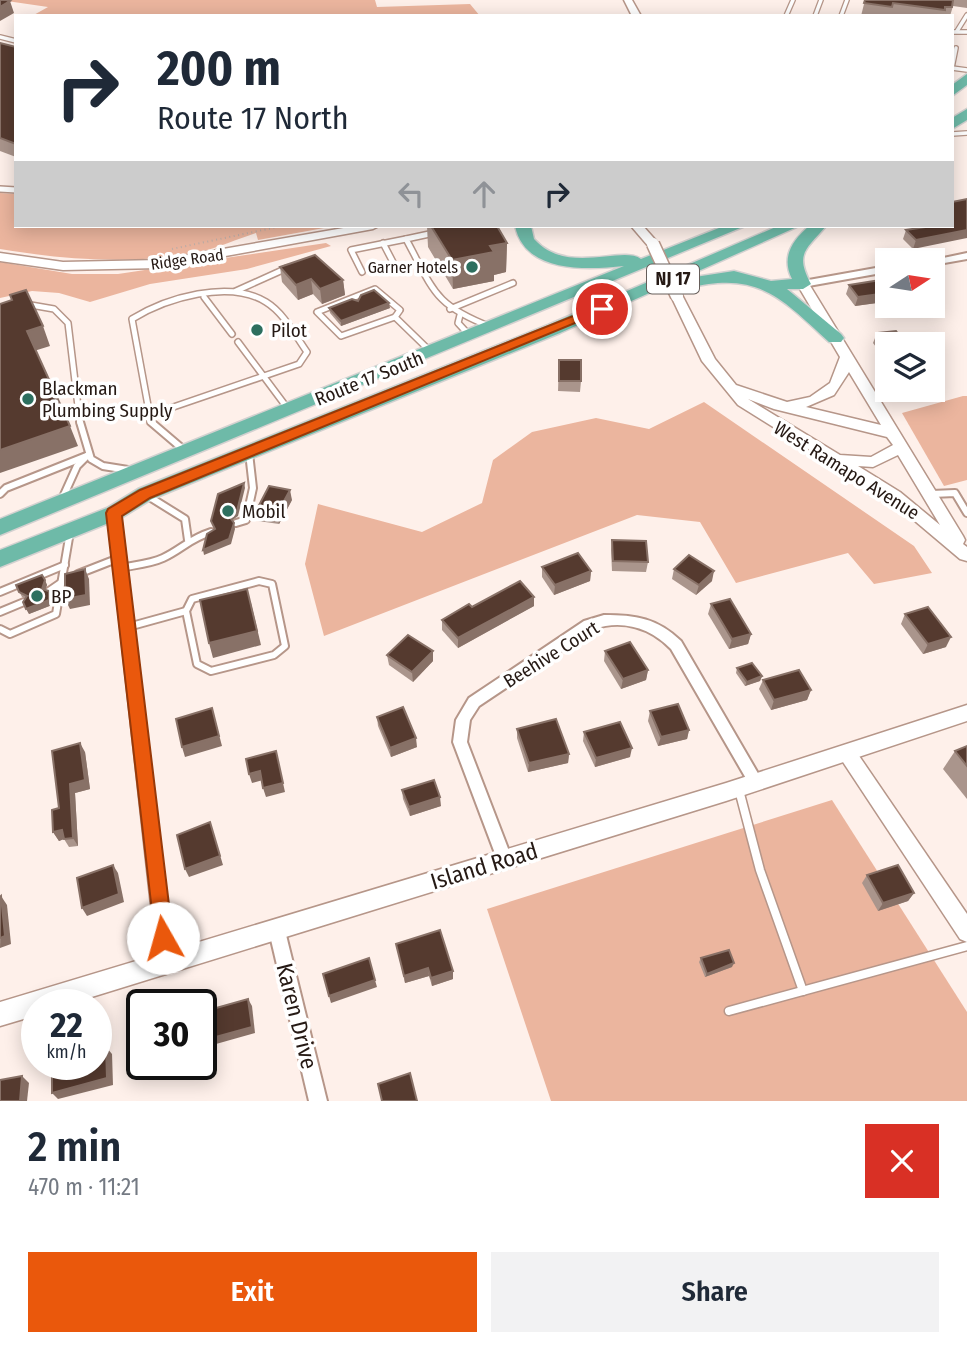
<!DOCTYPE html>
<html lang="en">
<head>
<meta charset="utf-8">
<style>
	body { margin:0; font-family:"Fira Sans Condensed",sans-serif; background:#f2f2f3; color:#1f2937; height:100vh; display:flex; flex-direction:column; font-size:26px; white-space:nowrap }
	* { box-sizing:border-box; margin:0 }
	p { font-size:23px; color:#747a83 }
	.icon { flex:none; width:38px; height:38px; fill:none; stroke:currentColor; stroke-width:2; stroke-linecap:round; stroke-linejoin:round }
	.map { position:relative; height:1101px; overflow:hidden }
	.side { display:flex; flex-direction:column; background:#fff; flex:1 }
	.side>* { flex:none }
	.hud { position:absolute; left:14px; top:14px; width:940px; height:214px; border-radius:0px; box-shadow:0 4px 18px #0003; background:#fff; color:#1f2937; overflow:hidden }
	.needle { width:46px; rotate:78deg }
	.fabs { position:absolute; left:875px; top:248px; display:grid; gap:14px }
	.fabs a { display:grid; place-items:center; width:70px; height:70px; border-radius:0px; background:#fff; box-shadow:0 4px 18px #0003; font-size:35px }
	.speed { position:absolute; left:21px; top:989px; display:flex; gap:14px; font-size:35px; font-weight:700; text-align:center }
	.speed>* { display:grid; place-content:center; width:91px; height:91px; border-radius:50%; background:#fff; box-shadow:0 4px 18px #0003; line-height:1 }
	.speed small { font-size:18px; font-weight:400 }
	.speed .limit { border:4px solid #111; border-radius:10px; background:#fff; color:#111 }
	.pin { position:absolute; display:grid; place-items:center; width:60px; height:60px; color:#fff; margin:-30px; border:4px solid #fff; border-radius:50%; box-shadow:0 2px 7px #0007 }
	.me { position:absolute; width:77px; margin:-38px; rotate:353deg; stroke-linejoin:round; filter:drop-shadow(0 0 5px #0008) }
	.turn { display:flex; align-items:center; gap:24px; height:147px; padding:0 28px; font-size:32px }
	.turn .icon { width:91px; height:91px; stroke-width:2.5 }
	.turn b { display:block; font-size:49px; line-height:60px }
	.lanes { display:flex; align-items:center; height:66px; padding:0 28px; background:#0003; justify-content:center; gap:35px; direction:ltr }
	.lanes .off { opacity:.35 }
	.round { display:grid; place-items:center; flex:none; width:74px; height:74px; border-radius:0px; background:#f2f2f3 }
	.summary { display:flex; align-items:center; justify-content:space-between; height:119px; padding:0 28px }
	h1 { font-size:42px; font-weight:600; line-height:52px }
	.button { display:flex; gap:14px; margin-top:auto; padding:14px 28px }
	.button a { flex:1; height:80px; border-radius:0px; background:#ea580c; color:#fff; font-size:28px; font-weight:600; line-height:80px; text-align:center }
	.button a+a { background:#f2f2f3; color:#1f2937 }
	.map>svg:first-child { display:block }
	.green { fill:#ebb59e }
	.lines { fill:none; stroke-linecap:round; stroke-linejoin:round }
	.service-far3-casing { stroke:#b69689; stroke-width:6 }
	.service-far2-casing { stroke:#b69689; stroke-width:8 }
	.service-far1-casing { stroke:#b69689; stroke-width:10 }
	.service-casing { stroke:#b69689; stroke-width:11 }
	.minor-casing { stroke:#b69689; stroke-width:4 }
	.tertiary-casing { stroke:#b69689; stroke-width:3 }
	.secondary-casing { stroke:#b69689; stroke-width:3 }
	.trunk-casing { stroke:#d3d1d0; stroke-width:3 }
	.path { stroke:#bbaea8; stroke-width:2; stroke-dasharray:1 3.5; stroke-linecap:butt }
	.service-far3 { stroke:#fff; stroke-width:3.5 }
	.service-far2 { stroke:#fff; stroke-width:5 }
	.service-far1 { stroke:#fff; stroke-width:6 }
	.service { stroke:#fff; stroke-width:8 }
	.minor { fill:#fff; fill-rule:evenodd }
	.tertiary { fill:#fff; fill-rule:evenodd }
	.secondary { fill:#fff; fill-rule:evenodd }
	.trunk { fill:#6ebaa8; fill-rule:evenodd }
	.tertiary-bridge-casing { stroke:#b69689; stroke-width:15; stroke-linecap:butt }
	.tertiary-bridge { stroke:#fff; stroke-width:12 }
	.wall { fill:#aa958c }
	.shaded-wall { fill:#887167 }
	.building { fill:#553a2f; stroke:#887167; stroke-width:2 }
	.route { fill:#ea580c; stroke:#983908; stroke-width:2 }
	.poi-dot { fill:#2d6f5f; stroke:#fff; stroke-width:2.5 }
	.labels { text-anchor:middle; stroke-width:7; stroke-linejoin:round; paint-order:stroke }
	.far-street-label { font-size:16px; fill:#251914; stroke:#fff }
	.far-poi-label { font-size:16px; fill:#251914; stroke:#fff; text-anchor:end }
	.shield { fill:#fff; stroke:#665e5a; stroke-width:2 }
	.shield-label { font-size:18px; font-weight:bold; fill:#251914 }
	.poi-label { font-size:19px; fill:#251914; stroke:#fff; text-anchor:start }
	.street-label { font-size:19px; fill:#251914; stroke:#fff }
	.near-street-label { font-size:23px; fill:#251914; stroke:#fff }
</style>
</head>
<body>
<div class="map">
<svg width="967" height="1101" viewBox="0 0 967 1101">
	<rect width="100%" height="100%" fill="#fef0ea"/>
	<g class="green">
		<path d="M0 0H375L377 7 470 4 480 16H32L48 7Z"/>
		<path d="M0 193 16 194V226H335L258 240 256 233C237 239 218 248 199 252 133 265 66 260 0 249Z"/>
		<path d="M326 243 331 246 247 269 150 284 90 302 59 293 32 291 0 298V262L72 274H118Z"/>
		<path d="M963 396H967V480L944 486 902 413Z"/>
		<path d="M704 402 914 546 932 573 874 584 848 553 736 583 700 522 637 515 324 636 305 564 318 504 422 532 482 503 493 460 532 432 596 418 649 429Z"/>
		<path d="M832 800 967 1012V1101H551L487 909Z"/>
	</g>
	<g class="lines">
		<g class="service-far3-casing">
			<g id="service-far3">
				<path d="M786 16 793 0"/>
				<path d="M815 16 821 0"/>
				<path d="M841 16 847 0"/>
				<path d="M957 31 967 15"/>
				<path d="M952 32H967"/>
				<path d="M0 37 16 41"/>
				<path d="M952 68 956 48"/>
				<path d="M952 68 967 70"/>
				<path d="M952 134 967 133"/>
			</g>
		</g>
		<g class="service-far2-casing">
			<g id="service-far2">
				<path d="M0 189 16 190"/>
				<path d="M434 233 406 239C434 291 434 305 491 327"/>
				<path d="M383 243 395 266"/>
				<path d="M362 272 351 250 406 239"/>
				<path d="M375 289 400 310 395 317 341 336 317 312Z"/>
				<path d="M236 291 287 268"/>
				<path d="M204 297 232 334"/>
				<path d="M25 304 54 309 68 323 80 423"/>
				<path d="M450 309 513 283"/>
				<path d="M460 315 458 323 470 336"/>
				<path d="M395 317 430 351"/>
				<path d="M238 342 288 409"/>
				<path d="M150 415 299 364 307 352C295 335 284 313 266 302 229 279 166 298 132 319L151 422 153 423"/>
			</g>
		</g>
		<g class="service-far1-casing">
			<g id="service-far1">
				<path d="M80 422 91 459 103 466 128 470"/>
				<path d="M151 422 185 451"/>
				<path d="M0 494 6 488 89 455"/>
				<path d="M932 494 955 493 967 513"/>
				<path d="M148 496 185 519 188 540"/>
				<path d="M63 497 77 466 87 456"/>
				<path d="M236 523 246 520 253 488 249 453"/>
				<path d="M120 568C134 565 150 564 163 558 182 549 189 539 211 532"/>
				<path d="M78 574 119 558"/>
				<path d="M259 581 272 584 285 646 274 655 211 671 197 664 186 611 192 599Z"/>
				<path d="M49 591 65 580"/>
				<path d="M0 592 65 565"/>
				<path d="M0 612 24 602"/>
				<path d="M128 627 186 611"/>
				<path d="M0 629 10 634 56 614 70 532"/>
			</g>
		</g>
		<g class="service-casing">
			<g id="service">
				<path d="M739 790 760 870 803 991"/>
				<path d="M729 1011 967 946"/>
			</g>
		</g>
		<g class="minor-casing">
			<g id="minor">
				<path d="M967 253V259L933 265V261H929Z"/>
				<path d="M887 266V272L803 287 798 284 803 281Z"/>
				<path d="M114 509 120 513 174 964 172 970 166 972 160 970 158 964 108 513Z"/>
				<path d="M604 615C636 615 657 618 681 641L763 782 761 787 756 788 751 787 671 649C651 628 622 619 594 629L479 706 470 720 467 742 512 859 509 864 504 866 499 864 453 742 456 720 469 698 584 621Z"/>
				<path d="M277 923 283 925 285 931 327 1101H309L269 931 271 925Z"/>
			</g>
		</g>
		<g class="tertiary-casing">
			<g id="tertiary">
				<path d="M624 0H632L641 16H632Z"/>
				<path d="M355 226H379L373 229 160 268 63 270 0 261V253L63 262 160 260Z"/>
				<path d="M631 226H643L659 244 657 247H649Z"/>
				<path d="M803 280 809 284 963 536 965 540 963 544 967 547V561L960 559 890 500 738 405 702 361 671 296 677 292 681 293 715 359 736 385 787 402 810 397 830 383 840 357 797 284ZM849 372 881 425 806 407 834 395ZM748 399 774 409 887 437 893 445 871 457 840 455ZM898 455 940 525 900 492 858 466 873 467Z"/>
				<path d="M847 745 853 747 967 914V942L960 939 841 759 838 753 841 747Z"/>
			</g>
		</g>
		<g class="secondary-casing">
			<path id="secondary" d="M967 705V721L726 801 69 1004H37V1015L0 1026V1002L726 783Z"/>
		</g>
		<g class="trunk-casing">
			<g id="trunk">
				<path d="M967 74V85L952 96V85Z"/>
				<path d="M967 109V120L952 129V118Z"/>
				<path d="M515 226H531L534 239C567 276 622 245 641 259L724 226H745L0 535V519L624 266C585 270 525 273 515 226Z"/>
				<path d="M778 226H799L560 333 152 499 121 518 0 567V550L107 508 138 489 548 325Z"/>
				<path d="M809 226H826C807 249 794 253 811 284L803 289H787L841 334 844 338 841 342H829C780 297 758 271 688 288L680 283 682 279 734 271 771 281 792 279C781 257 792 241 809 226Z"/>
			</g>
		</g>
		<path class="path" d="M172 249 282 226"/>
		<use href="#service-far3" class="service-far3"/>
		<use href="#service-far2" class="service-far2"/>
		<use href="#service-far1" class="service-far1"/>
		<use href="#service" class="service"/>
		<use href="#minor" class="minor"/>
		<use href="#tertiary" class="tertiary"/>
		<use href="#secondary" class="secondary"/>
		<use href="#trunk" class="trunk"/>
		<g class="tertiary-bridge-casing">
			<path id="tertiary-bridge" d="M653 244 677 296"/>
		</g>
		<use href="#tertiary-bridge" class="tertiary-bridge"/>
	</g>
	<g class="wall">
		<path d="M865 0H967V8L953 6 950 16H861Z"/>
		<path d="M0 43 16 47V157L0 151Z"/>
		<path d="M427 226H497L507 243 506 272 494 275V281L453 289 428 247Z"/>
		<path d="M918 226H952L913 249 903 239 906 230 921 228Z"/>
		<path d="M280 267 343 280 345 295 322 304 313 294 298 300 282 282Z"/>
		<path d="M887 279V306H907L904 317H891L884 302 855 306 846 294 849 285Z"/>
		<path d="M358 301 390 308 341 326 330 313 329 308Z"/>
		<path d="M877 333 887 345V362L873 343Z"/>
		<path d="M559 360 581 381 580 392 558 391Z"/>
		<path d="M941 382 938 392 904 397 899 390H933Z"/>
		<path d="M292 500 279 524 258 521 256 511Z"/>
		<path d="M612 540 648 562 646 572 612 571 611 550Z"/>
		<path d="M542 567 591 571 590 581 554 595 542 577Z"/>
		<path d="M674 569 712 581 696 595 672 579Z"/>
		<path d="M42 575 47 585 45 590 49 591 52 596V605L29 614 25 599 22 597 16 585Z"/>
		<path d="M534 597V606L458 648 442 630V620Z"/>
		<path d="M711 604 751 634 748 644 729 649 708 614Z"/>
		<path d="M905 614 946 647 923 654 901 624Z"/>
		<path d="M433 651V661L413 682 389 665 387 655Z"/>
		<path d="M605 651 648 670 646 680 621 689 604 661Z"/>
		<path d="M737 668 762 676 760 681 745 686 736 673Z"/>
		<path d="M763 680 811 690 807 700 771 710 759 689Z"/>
		<path d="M650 711 689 730 687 739 658 746 648 721Z"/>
		<path d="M377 717 417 747 391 757 378 726Z"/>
		<path d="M517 729 569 754 568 763 528 772 517 738Z"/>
		<path d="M584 732 630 757 595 767 583 741Z"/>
		<path d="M967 746V799L943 769 955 751Z"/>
		<path d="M85 752 90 789 75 793 78 846 69 847 64 839 59 841 53 832 59 808Z"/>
		<path d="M402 790 441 806 410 816 403 799Z"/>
		<path d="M867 875 914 893 908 901 878 911 862 883Z"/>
		<path d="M396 944 453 979 432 986 429 976 405 983Z"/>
		<path d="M701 958 732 967 705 977 699 962Z"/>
	</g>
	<g class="shaded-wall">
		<path d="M10 1 14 13 0 21V7Z"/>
		<path d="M967 230V238L913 249 916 240Z"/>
		<path d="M507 243 506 272 494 275V281L453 289 452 260 490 246Z"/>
		<path d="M311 279 313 294 298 300 296 285Z"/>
		<path d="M343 280 345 295 322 304 320 289Z"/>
		<path d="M887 293 884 302 855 306 858 297Z"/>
		<path d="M389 303 390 308 341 326V321Z"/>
		<path d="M43 326 50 346 34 351 27 331Z"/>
		<path d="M941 382 938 392 904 397 907 390H933V384Z"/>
		<path d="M70 426 78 446 0 473V450Z"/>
		<path d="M244 483 245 488 238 516 231 521 229 516Z"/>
		<path d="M290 490 292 500 279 524 277 514Z"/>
		<path d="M234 523 235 529 231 544 204 555 203 550Z"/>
		<path d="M85 569 89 579 90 605 70 609 65 599Z"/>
		<path d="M591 571 590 581 554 595 555 585Z"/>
		<path d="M714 571 712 581 696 595 699 585Z"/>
		<path d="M45 580 47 585 44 594 42 589Z"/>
		<path d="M49 591 52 596V605L29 614 26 609Z"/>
		<path d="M534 597V606L458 648V638Z"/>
		<path d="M251 603 261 645 213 658 209 643Z"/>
		<path d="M751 634 748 644 729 649 732 639Z"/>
		<path d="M951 637 946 647 923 654 928 644Z"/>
		<path d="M433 651V661L413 682 412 672Z"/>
		<path d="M648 670 646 680 621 689 623 679Z"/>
		<path d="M762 676 760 681 745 686 747 682Z"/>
		<path d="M811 690 807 700 771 710 774 700Z"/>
		<path d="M212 708 222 746 185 757 182 747Z"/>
		<path d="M689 730 687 739 658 746 661 737Z"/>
		<path d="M416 738 417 747 391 757 390 748Z"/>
		<path d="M80 743 85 752 90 789 75 793 78 846 73 838 70 784Z"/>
		<path d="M632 748 630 757 595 767 596 758Z"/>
		<path d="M276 751 285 792 266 797 263 788Z"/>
		<path d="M569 754 568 763 528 772 529 763Z"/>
		<path d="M260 771 263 780 252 783 249 774Z"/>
		<path d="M440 797 441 806 410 816 409 807Z"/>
		<path d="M210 822 223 865 189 877 185 869Z"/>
		<path d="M62 830 64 839 59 841 53 832Z"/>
		<path d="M113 865 118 873 124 902 87 916 82 908Z"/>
		<path d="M914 893 908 901 878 911 883 903Z"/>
		<path d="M1 896 7 905 11 944 0 948Z"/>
		<path d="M734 963 732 967 705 977 707 974Z"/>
		<path d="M428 968 429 976 405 983 404 976Z"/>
		<path d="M453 971V979L432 986 431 978Z"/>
		<path d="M375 980 377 987 331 1003 329 996Z"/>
		<path d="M248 999 252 1006 255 1033 216 1044 212 1038Z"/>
		<path d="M106 1047 112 1054 113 1085 58 1099 52 1093Z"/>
		<path d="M157 1064H180L138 1079 133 1072Z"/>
		<path d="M22 1076 29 1083 27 1101H20Z"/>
	</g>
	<g class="building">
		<path d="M0 0H6L10 1 0 7Z"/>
		<path d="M865 0H953L952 7H945V10L893 3 892 7 864 3Z"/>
		<path d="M0 43 16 47V144L0 138Z"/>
		<path d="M967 199V230L916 240 906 230 932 226H952V202Z"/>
		<path d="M431 226H497L507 243 490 246 494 252 452 260Z"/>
		<path d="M315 255 343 280 320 289 311 279 296 285 280 267Z"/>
		<path d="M887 279V293L858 297 849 285Z"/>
		<path d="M26 290 43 326 27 331 70 426 0 450V304L12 300 10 295Z"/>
		<path d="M374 290 389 303 341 321 329 308 352 299 358 301 361 295Z"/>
		<path d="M894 306H907L908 307H894Z"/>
		<path d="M896 331 906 345H887V348L877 333Z"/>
		<rect x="559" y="360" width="22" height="21"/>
		<path d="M933 371 941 382 933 384Z"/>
		<path d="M244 483 237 511 229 516 234 523 229 539 203 550 207 534 215 529 211 521 218 494Z"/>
		<path d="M269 486 290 490 277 514 256 511Z"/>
		<path d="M612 540 646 541 648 562 613 561Z"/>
		<path d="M578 553 591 571 555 585 542 567Z"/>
		<path d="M689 555 714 571 699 585 674 569Z"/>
		<path d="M85 569 86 595 65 599V574Z"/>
		<path d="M42 575 45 580 42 589 49 591V600L26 609 23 602 27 596 19 592 16 585Z"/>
		<path d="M520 581 534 597 458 638 442 620 469 604 472 607Z"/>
		<path d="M247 589 257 631 209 643 200 600Z"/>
		<path d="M730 599 751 634 732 639 711 604Z"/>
		<path d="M928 607 951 637 928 644 905 614Z"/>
		<path d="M408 635 433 651 412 672 387 655Z"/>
		<path d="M630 642 648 670 623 679 605 651Z"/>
		<path d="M752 663 762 676 747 682 737 668Z"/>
		<path d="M799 670 811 690 774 700 763 680Z"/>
		<path d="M678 704 689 730 661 737 650 711Z"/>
		<path d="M403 707 416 738 390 748 377 717Z"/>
		<path d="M212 708 219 736 182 747 176 719Z"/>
		<path d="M556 719 569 754 529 763 517 729Z"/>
		<path d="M620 722 632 748 596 758 584 732Z"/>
		<path d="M80 743 85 780 70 784 73 838 64 839 62 830 53 832 52 810 59 808 52 751Z"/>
		<path d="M967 746V766L955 751Z"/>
		<path d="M276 751 283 783 263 788 260 771 249 774 246 759Z"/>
		<path d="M434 780 440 797 409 807 402 790Z"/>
		<path d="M210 822 220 856 185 869 177 835Z"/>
		<path d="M113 865 119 894 82 908 77 878Z"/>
		<path d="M898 865 914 893 883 903 867 875Z"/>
		<path d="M1 896 5 936 0 938V897Z"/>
		<path d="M440 930 453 971 431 978 428 968 404 976 396 944Z"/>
		<path d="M729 950 734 963 707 974 701 958Z"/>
		<path d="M369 958 375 980 329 996 323 974Z"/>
		<path d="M248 999 252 1027 212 1038 209 1010Z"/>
		<path d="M142 1039V1064H157L133 1072 129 1043Z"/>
		<path d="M106 1047 107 1078 52 1093V1064H96V1050Z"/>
		<path d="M410 1073 417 1101H382L378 1084Z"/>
		<path d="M22 1076 20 1101H0V1080Z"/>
	</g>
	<path class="route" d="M598 306 609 309 150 498 122 516 173 938 170 946 163 949 156 946 106 513 108 509 140 490Z"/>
	<g class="poi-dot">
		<circle cx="472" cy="267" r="7"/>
		<circle cx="257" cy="330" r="7"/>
		<circle cx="28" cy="399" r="7"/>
		<circle cx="228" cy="511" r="7"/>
		<circle cx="37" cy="596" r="7"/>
	</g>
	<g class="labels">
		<g class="far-street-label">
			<text transform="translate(187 259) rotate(-8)" y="6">Ridge Road</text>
		</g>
		<g class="far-poi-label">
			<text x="458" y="273">Garner Hotels</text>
		</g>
		<rect class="shield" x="647" y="264.5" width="52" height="29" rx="5"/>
		<g class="shield-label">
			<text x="673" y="285">NJ 17</text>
		</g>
		<g class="poi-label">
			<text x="271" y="337">Pilot</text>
			<text x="42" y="395">Blackman<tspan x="42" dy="22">Plumbing Supply</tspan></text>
			<text x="242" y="518">Mobil</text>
			<text x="51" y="603">BP</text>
		</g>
		<g class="street-label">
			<text transform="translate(369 378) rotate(-22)" y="7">Route 17 South</text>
			<text transform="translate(847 470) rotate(32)" y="7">West Ramapo Avenue</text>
			<text transform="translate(551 654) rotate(-32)" y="7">Beehive Court</text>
		</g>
		<g class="near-street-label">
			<text transform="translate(484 866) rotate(-17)" y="8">Island Road</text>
			<text transform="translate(297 1016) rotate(76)" y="8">Karen Drive</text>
		</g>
	</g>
</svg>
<div class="fabs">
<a><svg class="needle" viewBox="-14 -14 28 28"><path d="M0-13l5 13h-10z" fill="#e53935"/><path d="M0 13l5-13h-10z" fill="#747a83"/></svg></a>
<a><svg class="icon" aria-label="layers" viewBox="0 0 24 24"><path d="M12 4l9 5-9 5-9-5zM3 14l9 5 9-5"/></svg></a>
</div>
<div class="speed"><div>22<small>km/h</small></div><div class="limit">30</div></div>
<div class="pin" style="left:602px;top:309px;background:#d93025"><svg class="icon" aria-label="arrive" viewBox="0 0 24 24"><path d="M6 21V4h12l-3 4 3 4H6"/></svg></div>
<svg class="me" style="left:163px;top:938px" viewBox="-20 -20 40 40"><circle r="19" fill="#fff"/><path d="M0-13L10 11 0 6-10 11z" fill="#ea580c"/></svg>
<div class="hud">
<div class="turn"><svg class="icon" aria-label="right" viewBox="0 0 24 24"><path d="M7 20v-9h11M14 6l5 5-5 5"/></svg><div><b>200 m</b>Route 17 North</div></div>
<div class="lanes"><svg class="icon off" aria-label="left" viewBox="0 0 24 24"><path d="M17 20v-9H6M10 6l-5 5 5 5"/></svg><svg class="icon off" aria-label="ahead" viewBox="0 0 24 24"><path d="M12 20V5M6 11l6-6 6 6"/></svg><svg class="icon" aria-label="right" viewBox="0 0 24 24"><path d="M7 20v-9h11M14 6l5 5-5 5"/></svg></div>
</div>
</div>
<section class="side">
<div class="summary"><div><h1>2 min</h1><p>470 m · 11:21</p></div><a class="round" style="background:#d93025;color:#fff"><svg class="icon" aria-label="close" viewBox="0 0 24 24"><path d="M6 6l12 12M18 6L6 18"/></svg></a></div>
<div class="button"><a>Exit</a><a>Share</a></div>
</section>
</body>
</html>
